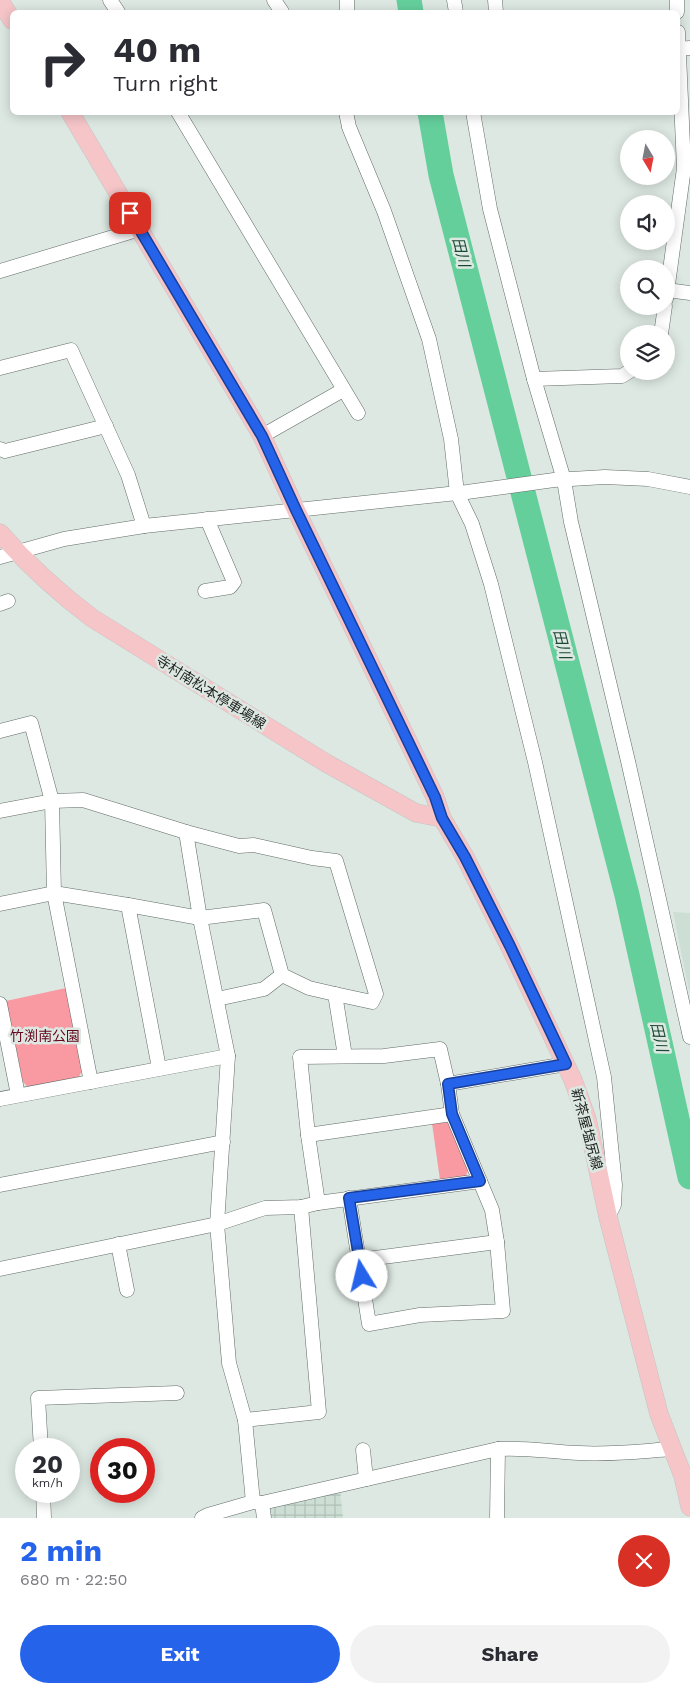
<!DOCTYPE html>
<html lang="en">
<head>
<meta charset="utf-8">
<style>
	body { margin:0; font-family:"Work Sans","Noto Sans JP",sans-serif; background:#f2f2f3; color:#2b2b33; height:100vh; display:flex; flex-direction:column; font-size:19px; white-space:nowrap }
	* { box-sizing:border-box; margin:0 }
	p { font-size:16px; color:#7c7c81 }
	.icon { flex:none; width:28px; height:28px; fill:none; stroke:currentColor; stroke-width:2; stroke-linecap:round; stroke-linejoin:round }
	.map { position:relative; height:1518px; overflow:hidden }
	.details { display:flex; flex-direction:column; background:#fff; flex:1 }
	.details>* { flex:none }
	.guide { position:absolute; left:10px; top:10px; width:670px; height:105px; border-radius:8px; box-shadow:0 2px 12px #0003; background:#fff; color:#2b2b33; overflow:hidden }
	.needle { width:32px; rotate:170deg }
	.buttons { position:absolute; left:620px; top:130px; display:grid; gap:10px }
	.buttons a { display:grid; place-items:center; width:55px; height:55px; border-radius:50%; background:#fff; box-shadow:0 2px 12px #0003; font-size:25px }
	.speed { position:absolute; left:15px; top:1438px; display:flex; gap:10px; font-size:25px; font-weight:700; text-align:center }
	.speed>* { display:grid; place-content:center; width:65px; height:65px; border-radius:50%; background:#fff; box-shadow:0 2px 12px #0003; line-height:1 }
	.speed small { font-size:12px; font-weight:400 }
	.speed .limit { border:8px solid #d22; background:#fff; color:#111 }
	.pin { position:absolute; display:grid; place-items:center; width:42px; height:42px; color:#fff; margin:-21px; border-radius:10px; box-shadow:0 2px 8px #0006 }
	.me { position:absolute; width:55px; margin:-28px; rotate:351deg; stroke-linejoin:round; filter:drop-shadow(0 0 4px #0008) }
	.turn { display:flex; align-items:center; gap:18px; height:105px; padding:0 20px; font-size:22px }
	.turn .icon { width:65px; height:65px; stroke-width:2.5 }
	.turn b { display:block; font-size:35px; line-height:42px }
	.round { display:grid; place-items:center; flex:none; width:52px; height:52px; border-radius:26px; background:#f2f2f3 }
	.headline { display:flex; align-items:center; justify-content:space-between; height:85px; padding:0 20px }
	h1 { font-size:30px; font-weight:700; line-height:38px; color:#2563eb }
	.cta { display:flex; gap:10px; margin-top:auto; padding:10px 20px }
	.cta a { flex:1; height:58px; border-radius:30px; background:#2563eb; color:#fff; font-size:20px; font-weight:700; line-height:58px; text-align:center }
	.cta a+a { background:#f2f2f3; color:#2b2b33 }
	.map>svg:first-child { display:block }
	.built { fill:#cddfd5 }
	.industrial { fill:url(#industrial-grid) }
	.park { fill:#f999a1 }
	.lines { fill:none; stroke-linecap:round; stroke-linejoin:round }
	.river { stroke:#65cf9c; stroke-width:25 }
	.minor-casing { stroke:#636c67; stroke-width:15 }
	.major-casing { stroke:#c4c5c5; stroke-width:19 }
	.minor { stroke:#fff; stroke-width:14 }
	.major { stroke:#f5c5c8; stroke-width:18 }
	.route-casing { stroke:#184099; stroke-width:12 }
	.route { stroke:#2563eb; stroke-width:9 }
	.labels { text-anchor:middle; stroke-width:5; stroke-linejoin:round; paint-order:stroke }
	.street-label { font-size:14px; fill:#1d211f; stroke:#dde8e2 }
	.park-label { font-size:14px; fill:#63051e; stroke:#dde8e2 }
	.water-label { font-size:15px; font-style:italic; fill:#1b4833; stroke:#dde8e2 }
</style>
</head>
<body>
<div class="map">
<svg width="690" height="1518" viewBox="0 0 690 1518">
	<defs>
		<pattern id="industrial-grid" width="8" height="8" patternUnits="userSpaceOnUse" patternTransform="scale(1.25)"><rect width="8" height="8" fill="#cddfd5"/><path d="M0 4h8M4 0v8" fill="none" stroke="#b0bfb6"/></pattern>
	</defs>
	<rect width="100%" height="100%" fill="#dde8e2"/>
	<path class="built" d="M673 912 690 913V991H689Z"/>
	<path class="industrial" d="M340 1489 343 1518H269V1505Z"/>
	<g class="park">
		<path d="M66 988 82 1071 78 1078 30 1089 23 1082 6 1001Z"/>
		<path d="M442 1121 450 1124 468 1170 466 1176 440 1180 432 1123Z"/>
	</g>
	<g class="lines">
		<g class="river">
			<path d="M409 0 411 12"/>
			<path d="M430 112 441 175 627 895 690 1177"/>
		</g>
		<g class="minor-casing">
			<g id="minor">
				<path d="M110 0 118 12"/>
				<path d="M274 0 282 12"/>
				<path d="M454 0 456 12"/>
				<path d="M495 0 496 12"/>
				<path d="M677 0V12"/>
				<path d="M347 12V0"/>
				<path d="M678 49 690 48"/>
				<path d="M178 112 358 413"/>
				<path d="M346 112 349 127 384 211 429 339 451 439 457 493 472 524 491 584 535 762 604 1077 615 1185 614 1205 608 1217"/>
				<path d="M473 112 490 209 534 379 564 480 571 522 628 761 690 1037"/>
				<path d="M0 271 140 229"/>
				<path d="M667 290 690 293"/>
				<path d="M666 299 684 168 678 32"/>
				<path d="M661 334 665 306"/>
				<path d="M0 368 71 350 128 475 144 526"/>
				<path d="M534 379 622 376 630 371"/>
				<path d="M262 436 343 390"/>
				<path d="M0 449 5 451 106 426"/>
				<path d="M0 557 64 539 144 526 467 492 554 480 605 477 648 479 690 487"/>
				<path d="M205 591 230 587 234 582 207 519"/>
				<path d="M0 604 8 601"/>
				<path d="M0 731 31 723 52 801 54 893 91 1082"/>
				<path d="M0 811 52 801 83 800 186 832 239 846 254 845 312 858 336 861 376 994 372 1002 335 994"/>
				<path d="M186 832 200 918 228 1056 217 1224 229 1363 245 1420 253 1502"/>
				<path d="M0 904 54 893 128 905 159 1068"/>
				<path d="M128 905 200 918 264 910 282 975 309 988 335 994 345 1056"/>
				<path d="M217 999 264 989 282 975"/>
				<path d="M0 1004 18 1095"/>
				<path d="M448 1084 566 1064"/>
				<path d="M0 1099 228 1056"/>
				<path d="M308 1135 452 1114"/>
				<path d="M0 1185 223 1142"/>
				<path d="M318 1203 480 1181"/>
				<path d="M118 1244 127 1290"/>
				<path d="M360 1260 497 1242"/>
				<path d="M0 1269 217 1224 265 1208 301 1207 318 1203 308 1135 300 1057 384 1056 440 1049 448 1084 452 1114 492 1210 497 1242 503 1311 420 1315 369 1324 349 1198"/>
				<path d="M245 1420 319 1412 301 1207"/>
				<path d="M41 1449 38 1398 177 1393"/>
				<path d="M363 1450 366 1479"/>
				<path d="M43 1491 44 1518"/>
				<path d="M262 1503 498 1449C525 1447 552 1452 579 1453 610 1455 642 1451 672 1449"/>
				<path d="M202 1518 208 1515 253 1502 262 1503 264 1518"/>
				<path d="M497 1518 498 1449"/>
			</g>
		</g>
		<g class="major-casing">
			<g id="major">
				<path d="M0 1 12 20"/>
				<path d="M70 112 262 436 296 510 435 797 442 818 465 857 510 947 573 1080 587 1119 608 1217 659 1414 683 1476 690 1507"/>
				<path d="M0 533C28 565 59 593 92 618L326 763 416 813 442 818"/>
			</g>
		</g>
		<use href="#minor" class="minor"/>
		<use href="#major" class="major"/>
	</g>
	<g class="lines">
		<g class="route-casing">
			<path id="route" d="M130 213 262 436 296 510 435 797 442 818 465 857 510 946 566 1064 448 1084 452 1114 480 1181 349 1198 362 1276"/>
		</g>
		<use href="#route" class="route"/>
	</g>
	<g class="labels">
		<g class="street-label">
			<text transform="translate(211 692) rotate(32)" y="5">寺村南松本停車場線</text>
			<text transform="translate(587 1129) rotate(75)" y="5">新茶屋塩尻線</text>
		</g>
		<g class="park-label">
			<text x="45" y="1041">竹渕南公園</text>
		</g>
		<g class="water-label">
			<text transform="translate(461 252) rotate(76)" y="5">田川</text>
			<text transform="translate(562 644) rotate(76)" y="5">田川</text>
			<text transform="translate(659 1037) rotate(77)" y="5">田川</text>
		</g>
	</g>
</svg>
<div class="buttons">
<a><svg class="needle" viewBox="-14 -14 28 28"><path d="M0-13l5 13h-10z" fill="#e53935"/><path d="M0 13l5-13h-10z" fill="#7c7c81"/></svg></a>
<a><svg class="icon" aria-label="sound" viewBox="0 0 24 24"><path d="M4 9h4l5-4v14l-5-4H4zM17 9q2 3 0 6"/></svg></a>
<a><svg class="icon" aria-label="search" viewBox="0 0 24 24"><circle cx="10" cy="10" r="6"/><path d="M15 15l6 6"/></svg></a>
<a><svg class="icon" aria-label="layers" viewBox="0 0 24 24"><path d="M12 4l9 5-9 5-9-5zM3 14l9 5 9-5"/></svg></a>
</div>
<div class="speed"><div>20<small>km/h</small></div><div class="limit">30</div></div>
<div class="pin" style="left:130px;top:213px;background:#d93025"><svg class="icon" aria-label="arrive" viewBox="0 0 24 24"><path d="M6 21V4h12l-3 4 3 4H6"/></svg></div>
<svg class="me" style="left:362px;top:1276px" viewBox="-20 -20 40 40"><circle r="19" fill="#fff"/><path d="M0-13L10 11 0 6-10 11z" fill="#2563eb"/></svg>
<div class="guide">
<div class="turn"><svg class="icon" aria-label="right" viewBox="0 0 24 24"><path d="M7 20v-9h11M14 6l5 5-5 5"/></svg><div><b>40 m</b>Turn right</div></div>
</div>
</div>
<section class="details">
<div class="headline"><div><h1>2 min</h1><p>680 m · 22:50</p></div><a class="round" style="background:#d93025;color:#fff"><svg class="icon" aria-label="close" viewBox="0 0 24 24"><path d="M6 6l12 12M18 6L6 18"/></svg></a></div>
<div class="cta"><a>Exit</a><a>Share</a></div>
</section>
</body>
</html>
